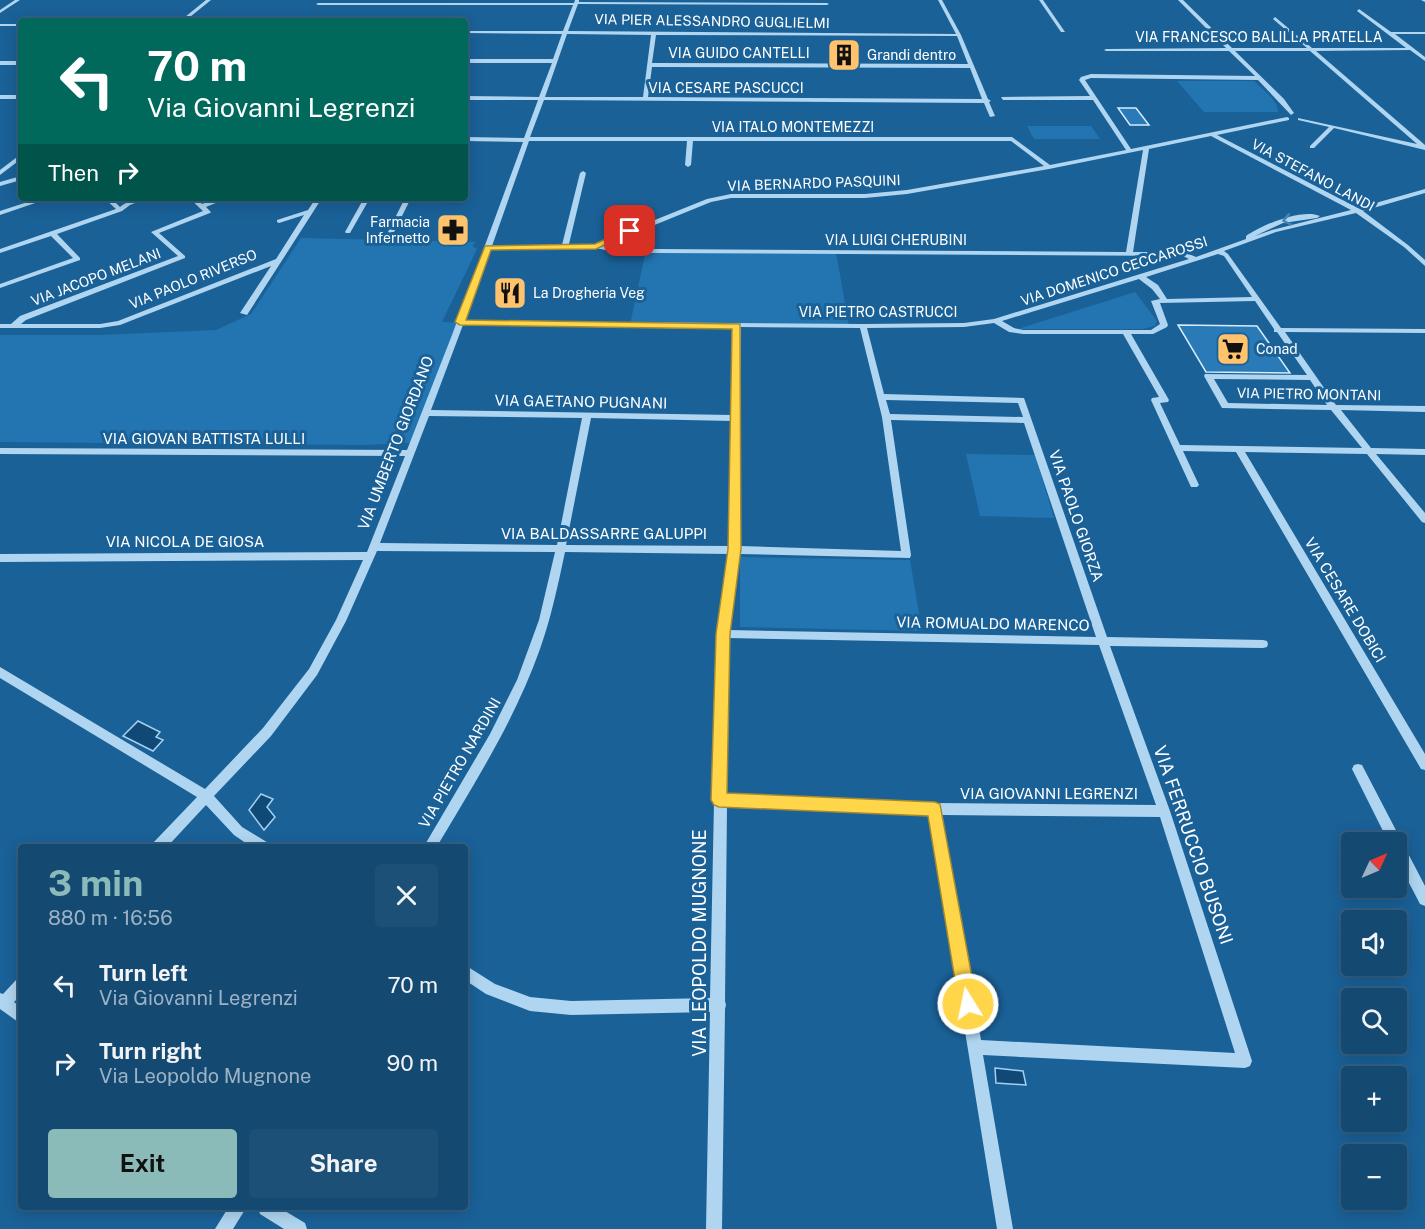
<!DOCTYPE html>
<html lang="en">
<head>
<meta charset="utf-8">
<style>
	body { margin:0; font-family:"Public Sans",sans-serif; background:#1d5077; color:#f1f3f6; height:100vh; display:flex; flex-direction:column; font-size:22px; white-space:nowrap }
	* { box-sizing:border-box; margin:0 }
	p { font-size:20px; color:#9db2c4 }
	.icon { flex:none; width:33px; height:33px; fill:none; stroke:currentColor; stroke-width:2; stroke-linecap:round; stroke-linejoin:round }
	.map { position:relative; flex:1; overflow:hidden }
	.sheet { position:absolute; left:18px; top:844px; width:450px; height:366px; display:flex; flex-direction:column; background:#144972; border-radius:6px; box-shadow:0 3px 15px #0003,0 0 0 2px #336184 }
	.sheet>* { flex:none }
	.top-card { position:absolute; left:18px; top:18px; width:450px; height:183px; border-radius:6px; box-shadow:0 3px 15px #0003,0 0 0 2px #336184; background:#00695c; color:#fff; overflow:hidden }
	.needle { width:39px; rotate:46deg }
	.buttons { position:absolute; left:1341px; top:832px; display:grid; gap:12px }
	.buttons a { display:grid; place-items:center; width:66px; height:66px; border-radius:6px; background:#144972; box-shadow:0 3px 15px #0003,0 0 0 2px #336184; font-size:30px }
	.pin { position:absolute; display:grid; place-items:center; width:51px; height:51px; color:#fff; margin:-26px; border-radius:12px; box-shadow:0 3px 9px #0006 }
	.me { position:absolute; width:66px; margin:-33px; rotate:350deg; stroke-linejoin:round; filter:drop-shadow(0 0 4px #0008) }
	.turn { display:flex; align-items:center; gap:21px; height:126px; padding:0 30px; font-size:27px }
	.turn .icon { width:78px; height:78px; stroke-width:2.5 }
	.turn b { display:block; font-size:42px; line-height:51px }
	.then { display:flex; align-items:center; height:57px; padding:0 30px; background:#0003; gap:12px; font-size:22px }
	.round { display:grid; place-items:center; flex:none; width:63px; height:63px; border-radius:6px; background:#1d5077 }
	.head { display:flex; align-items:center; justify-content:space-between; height:102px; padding:0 30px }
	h1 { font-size:36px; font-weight:700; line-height:45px; color:#8bbbb9 }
	.primary-button { display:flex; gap:12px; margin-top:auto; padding:12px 30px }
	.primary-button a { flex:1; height:69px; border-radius:6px; background:#8bbbb9; color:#111; font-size:24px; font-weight:700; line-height:69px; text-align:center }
	.primary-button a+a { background:#1d5077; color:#f1f3f6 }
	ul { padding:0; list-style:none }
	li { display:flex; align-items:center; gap:18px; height:78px; padding:0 30px }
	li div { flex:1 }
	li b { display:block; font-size:22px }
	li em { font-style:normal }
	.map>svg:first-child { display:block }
	.green { fill:#2375b1 }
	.water { fill:#114976; stroke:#a2d1f2; stroke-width:1.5 }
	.building { fill:#297ab6; stroke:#d6ecfb; stroke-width:1.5 }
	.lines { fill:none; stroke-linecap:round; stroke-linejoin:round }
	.minor { fill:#afd5f0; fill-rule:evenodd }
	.oneway { stroke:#4784b2 }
	.route { fill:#ffd54a; stroke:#a68a30; stroke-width:1.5 }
	.labels { text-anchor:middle; stroke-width:6; stroke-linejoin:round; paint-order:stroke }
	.far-street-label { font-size:14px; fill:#fff; stroke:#1a6198 }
	.far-poi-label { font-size:14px; fill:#fff; stroke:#1a6198; text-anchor:start }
	.street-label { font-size:15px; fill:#fff; stroke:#1a6198 }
	.near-street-label { font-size:18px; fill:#fff; stroke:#1a6198 }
</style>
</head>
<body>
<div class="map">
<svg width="1425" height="1229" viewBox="0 0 1425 1229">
	<rect width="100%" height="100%" fill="#1a6198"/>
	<g class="green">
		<path d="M1177 81H1254C1263 90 1278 100 1278 112H1204Z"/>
		<path d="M1027 126H1091L1100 139H1034Z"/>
		<path d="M301 238 476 242 472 246 477 249 442 322 460 323 412 443 361 445 0 442V335H99L216 330 251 314Z"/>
		<path d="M646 250 836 252 849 326 630 325Z"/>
		<path d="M1135 292 1157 321 1155 326 1142 329H1018Z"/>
		<path d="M966 454 1035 455 1054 518 980 516Z"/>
		<path d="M740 557 910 560 922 631 740 627Z"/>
	</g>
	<g class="water">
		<path d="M138 721 160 732 156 737 163 740 153 751 123 736Z"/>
		<path d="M261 794 273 799 267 807 275 817 264 830 249 810Z"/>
		<path d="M995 1068 1023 1071 1026 1085 996 1083Z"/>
	</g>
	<g class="building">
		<path d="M1118 108H1136L1149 125H1130Z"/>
		<path d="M1178 325 1257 326 1290 373 1206 372Z"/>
	</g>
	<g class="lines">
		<g class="minor">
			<path d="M15 0H20L0 13V10Z"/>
			<path d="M206 0H211L185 21H180Z"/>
			<path d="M575 0H579V2L827 3 829 4 827 5 578 4 568 31 956 34 938 0H942L961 35 988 99 991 101 989 102 995 116 990 117 984 103 544 100 530 137H1012L1050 165 1126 150 1093 100H1003L1001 97 1090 96 1079 80 1081 77 1091 74 1255 76 1229 51H1106L1104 50 1106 49 1226 48 1178 0H1183L1232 48H1307L1273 19 1275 17 1312 48H1406L1357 11 1359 9 1391 32H1425V34H1395L1425 57V61L1410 50 1316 51 1425 145V150L1334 128 1314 148H1310V146L1329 127 1298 120V118L1417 144 1310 51H1235L1284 99 1294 113 1291 115 1258 80 1091 78 1085 80 1131 149 1287 117 1289 118V120L1217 135 1358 208 1425 189V193L1363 211 1408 245 1425 260V266L1404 247 1356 213 1276 232 1224 251 1228 254 1281 328 1425 329V333L1285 332 1336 405 1425 406V412L1341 410 1371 448 1425 449V455L1376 454 1425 513V523L1422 522 1367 454 1245 452 1425 754V770L1421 769 1236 452 1183 451 1199 485 1197 487H1191L1151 400 1152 398 1159 397 1123 334H1023L1009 332 994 323 964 327 867 328 884 394 1024 398 1107 637 1263 640 1267 641 1268 644 1267 647 1263 648 1110 646 1170 811 1252 1061 1250 1066 1245 1068 983 1055 1013 1229H997L930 815 727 806 725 1001 726 1005 725 1009 722 1229H706L710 1012 571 1015 530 1011 486 994 465 980V965L495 984 530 997 571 1001 710 998 714 803 713 800 714 797 718 634 730 554 565 552C558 585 551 618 540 649 515 720 474 784 436 848H423L490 734 517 680 539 620 555 552 377 551 346 621 317 675 271 736 214 796 242 827 270 844 271 848H253L234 835 206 805 166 848H151L152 844 197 797 0 678V667L205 789 263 728 309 669 336 620 363 560 0 562V554L367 552 405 456 0 454V448L407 450 452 335 523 142 465 141V137L524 138 538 100H465V96L539 97 552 63H465V59H553L562 34 465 33V31H563L573 5H318L316 4 318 3H574ZM567 34 651 35 643 97H545ZM656 35 957 36 968 64 652 63ZM652 67 970 68 982 99 648 97ZM1211 136 1351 210 1272 230 1255 236 1283 223 1317 218 1320 216C1302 208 1262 225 1246 236V239L1196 257 1184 252H1133L1149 149ZM529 141H687L685 165 688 167 691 165 693 141H1011L1044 166 907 190 865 194H731L707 199 595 244H569L586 173 583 171 580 173 562 245 492 246ZM1143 150 1126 252 658 249 614 248 603 246 711 202 731 198H865L907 194 1049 169ZM596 248 614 252 658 253 1183 256 1189 259 994 319 964 323 863 324 465 321 490 250 562 249 565 250ZM1218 254 1224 256 1252 297 1167 299 1158 285 1146 277ZM1139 279 1152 289 1160 299 1151 301 1160 324 1151 330H1023L1014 328 1002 321ZM1255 301 1274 329V332H1277L1307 375 1205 374 1204 376 1222 408 1331 410 1362 448 1180 445 1160 403 1168 402 1169 400 1131 334H1153L1167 327 1168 325 1160 303ZM463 325 733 327 732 415 431 410ZM741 327 860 328 882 417 901 551 740 546ZM1214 379 1310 380 1327 405 1228 403ZM886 400 1018 403 1023 417 890 414ZM429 416 582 418 557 545 380 543ZM591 418 732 421 730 546 566 545ZM891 420 1024 423 1096 637 729 630 739 554 910 558 911 555ZM728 638 1099 645 1156 805 935 803 727 795ZM942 815 1160 817 1235 1053 981 1040Z"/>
			<path d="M1039 0H1043L1065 32H1061Z"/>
			<path d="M1421 0H1425V2Z"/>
			<rect x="0" y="24" width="21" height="2"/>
			<rect x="0" y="61" width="21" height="4"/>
			<rect x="0" y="95" width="21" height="4"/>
			<path d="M21 154V159L0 175V170Z"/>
			<path d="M21 176V180L0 186V182Z"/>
			<path d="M40 198H50L0 215V211Z"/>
			<path d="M104 198H111L120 207C129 200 138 198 148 198L130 205 122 211 57 234 80 258V260L0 288V284L73 258 51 236 0 253V249L116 209Z"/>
			<path d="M189 198H196L202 204 219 198H228L206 207 211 212 210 213 159 233 185 256V258L26 320 21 324H100L118 321 276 259 304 215 279 223 277 222V220L308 210 316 198H322L247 315 240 313 271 266 120 325 100 328H0V324H11L20 316 178 256 151 232 203 211Z"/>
			<path d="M364 198H370L350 233H346L345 232Z"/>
			<path d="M405 198H411L394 232 389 233 388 232Z"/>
			<path d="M1358 764 1362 765 1425 886V906L1420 904 1396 858V843H1389L1352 769 1354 765Z"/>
			<path d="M21 978V995L14 1002 21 1008V1024L0 1009V993L3 994 16 980Z"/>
			<path d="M228 1208H246L233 1229H215Z"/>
			<path d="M258 1208H280L305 1223 307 1229H284L260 1214Z"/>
		</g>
	</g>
	<defs><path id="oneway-chevron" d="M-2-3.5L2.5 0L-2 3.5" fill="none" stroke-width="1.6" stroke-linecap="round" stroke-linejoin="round" transform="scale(1.5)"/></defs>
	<use class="oneway" href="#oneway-chevron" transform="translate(1287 220) rotate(168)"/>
	<path class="route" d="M627 229 635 231 596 249 491 250 466 320 740 324 741 549 730 634 727 793 935 802 940 804 977 1004 975 1011 968 1013 962 1011 959 1004 928 816 719 807 714 805 711 800 716 634 728 549 732 329 460 325 455 322 485 246 595 244Z"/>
	<defs>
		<g id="building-square" transform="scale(1.725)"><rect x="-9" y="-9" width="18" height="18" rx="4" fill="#ffc36e" stroke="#1a6198"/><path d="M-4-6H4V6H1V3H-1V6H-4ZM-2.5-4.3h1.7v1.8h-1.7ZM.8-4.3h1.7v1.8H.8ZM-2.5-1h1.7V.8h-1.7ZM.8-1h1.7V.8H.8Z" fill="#111"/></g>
		<g id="pharmacy-square" transform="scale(1.725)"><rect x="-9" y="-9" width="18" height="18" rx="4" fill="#ffc36e" stroke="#1a6198"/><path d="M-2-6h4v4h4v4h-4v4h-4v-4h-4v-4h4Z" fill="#111"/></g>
		<g id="restaurant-square" transform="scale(1.725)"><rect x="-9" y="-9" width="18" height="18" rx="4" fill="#ffc36e" stroke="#1a6198"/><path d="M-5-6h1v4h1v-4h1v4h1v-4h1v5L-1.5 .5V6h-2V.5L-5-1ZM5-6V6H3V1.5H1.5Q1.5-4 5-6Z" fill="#111"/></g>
		<g id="supermarket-square" transform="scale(1.725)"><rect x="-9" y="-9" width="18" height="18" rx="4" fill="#ffc36e" stroke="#1a6198"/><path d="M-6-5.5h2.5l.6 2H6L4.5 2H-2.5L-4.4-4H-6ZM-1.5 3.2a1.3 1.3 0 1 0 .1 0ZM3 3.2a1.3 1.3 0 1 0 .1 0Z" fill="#111"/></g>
	</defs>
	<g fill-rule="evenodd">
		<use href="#building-square" x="844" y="55"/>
		<use href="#pharmacy-square" x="453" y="230"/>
		<use href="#restaurant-square" x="510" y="293"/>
		<use href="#supermarket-square" x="1233" y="349"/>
	</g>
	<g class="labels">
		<g class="far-street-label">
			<text transform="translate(712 21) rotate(1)" y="5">VIA PIER ALESSANDRO GUGLIELMI</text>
			<text x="1259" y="42">VIA FRANCESCO BALILLA PRATELLA</text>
			<text x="739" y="58">VIA GUIDO CANTELLI</text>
			<text x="726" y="93">VIA CESARE PASCUCCI</text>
			<text x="793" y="132">VIA ITALO MONTEMEZZI</text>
			<text transform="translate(1313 175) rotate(28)" y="5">VIA STEFANO LANDI</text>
			<text transform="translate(814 183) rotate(-2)" y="5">VIA BERNARDO PASQUINI</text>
			<text x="896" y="245">VIA LUIGI CHERUBINI</text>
			<text transform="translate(1114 271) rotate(-18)" y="5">VIA DOMENICO CECCAROSSI</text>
			<text transform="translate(96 277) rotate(-21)" y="5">VIA JACOPO MELANI</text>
			<text transform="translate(193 279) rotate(-22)" y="5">VIA PAOLO RIVERSO</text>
			<text x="878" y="317">VIA PIETRO CASTRUCCI</text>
			<text transform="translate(1309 394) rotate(1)" y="5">VIA PIETRO MONTANI</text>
		</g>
		<g class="far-poi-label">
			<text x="867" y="60">Grandi dentro</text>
			<text x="430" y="227" text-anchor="end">Farmacia<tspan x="430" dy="16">Infernetto</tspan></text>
			<text x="533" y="298">La Drogheria Veg</text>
			<text x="1256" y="354">Conad</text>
		</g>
		<g class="street-label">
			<text transform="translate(581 402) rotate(1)" y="5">VIA GAETANO PUGNANI</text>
			<text x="204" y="444">VIA GIOVAN BATTISTA LULLI</text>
			<text transform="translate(396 443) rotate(-69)" y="5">VIA UMBERTO GIORDANO</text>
			<text transform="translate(1076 516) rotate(71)" y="5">VIA PAOLO GIORZA</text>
			<text x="604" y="539">VIA BALDASSARRE GALUPPI</text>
			<text x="185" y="547">VIA NICOLA DE GIOSA</text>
			<text transform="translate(1345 600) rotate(59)" y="5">VIA CESARE DOBICI</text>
			<text transform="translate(993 624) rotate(1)" y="5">VIA ROMUALDO MARENCO</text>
			<text transform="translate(460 763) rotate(-60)" y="5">VIA PIETRO NARDINI</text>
			<text x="1049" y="799">VIA GIOVANNI LEGRENZI</text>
		</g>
		<g class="near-street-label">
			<text transform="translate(1193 845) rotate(71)" y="6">VIA FERRUCCIO BUSONI</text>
			<text transform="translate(700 943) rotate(-90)" y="6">VIA LEOPOLDO MUGNONE</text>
		</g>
	</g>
</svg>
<div class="buttons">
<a><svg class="needle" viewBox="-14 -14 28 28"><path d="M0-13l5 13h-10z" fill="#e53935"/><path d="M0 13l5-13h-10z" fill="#9db2c4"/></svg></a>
<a><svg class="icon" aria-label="sound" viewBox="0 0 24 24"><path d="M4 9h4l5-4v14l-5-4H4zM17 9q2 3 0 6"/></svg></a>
<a><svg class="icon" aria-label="search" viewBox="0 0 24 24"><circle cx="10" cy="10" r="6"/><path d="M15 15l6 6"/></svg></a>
<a>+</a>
<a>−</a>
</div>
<div class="pin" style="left:630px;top:231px;background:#d93025"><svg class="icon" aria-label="arrive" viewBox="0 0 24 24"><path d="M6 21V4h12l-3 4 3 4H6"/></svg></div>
<svg class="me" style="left:968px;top:1004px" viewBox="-20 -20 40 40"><circle r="17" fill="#ffd54a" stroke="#fff" stroke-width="3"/><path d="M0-11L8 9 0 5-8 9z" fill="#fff"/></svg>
<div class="top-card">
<div class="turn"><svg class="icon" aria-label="left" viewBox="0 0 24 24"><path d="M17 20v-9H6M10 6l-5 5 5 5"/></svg><div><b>70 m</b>Via Giovanni Legrenzi</div></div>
<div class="then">Then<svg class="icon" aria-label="right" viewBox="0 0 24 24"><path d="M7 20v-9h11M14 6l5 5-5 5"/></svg></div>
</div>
<section class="sheet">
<div class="head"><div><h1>3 min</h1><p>880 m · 16:56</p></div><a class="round"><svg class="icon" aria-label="close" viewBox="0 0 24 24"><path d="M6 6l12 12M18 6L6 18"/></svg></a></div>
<ul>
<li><svg class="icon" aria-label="left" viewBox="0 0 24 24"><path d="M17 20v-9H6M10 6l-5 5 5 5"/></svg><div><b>Turn left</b><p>Via Giovanni Legrenzi</p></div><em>70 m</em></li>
<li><svg class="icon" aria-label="right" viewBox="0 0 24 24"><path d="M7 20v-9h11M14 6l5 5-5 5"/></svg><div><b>Turn right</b><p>Via Leopoldo Mugnone</p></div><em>90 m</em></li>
</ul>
<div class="primary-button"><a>Exit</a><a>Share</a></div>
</section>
</div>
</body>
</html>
